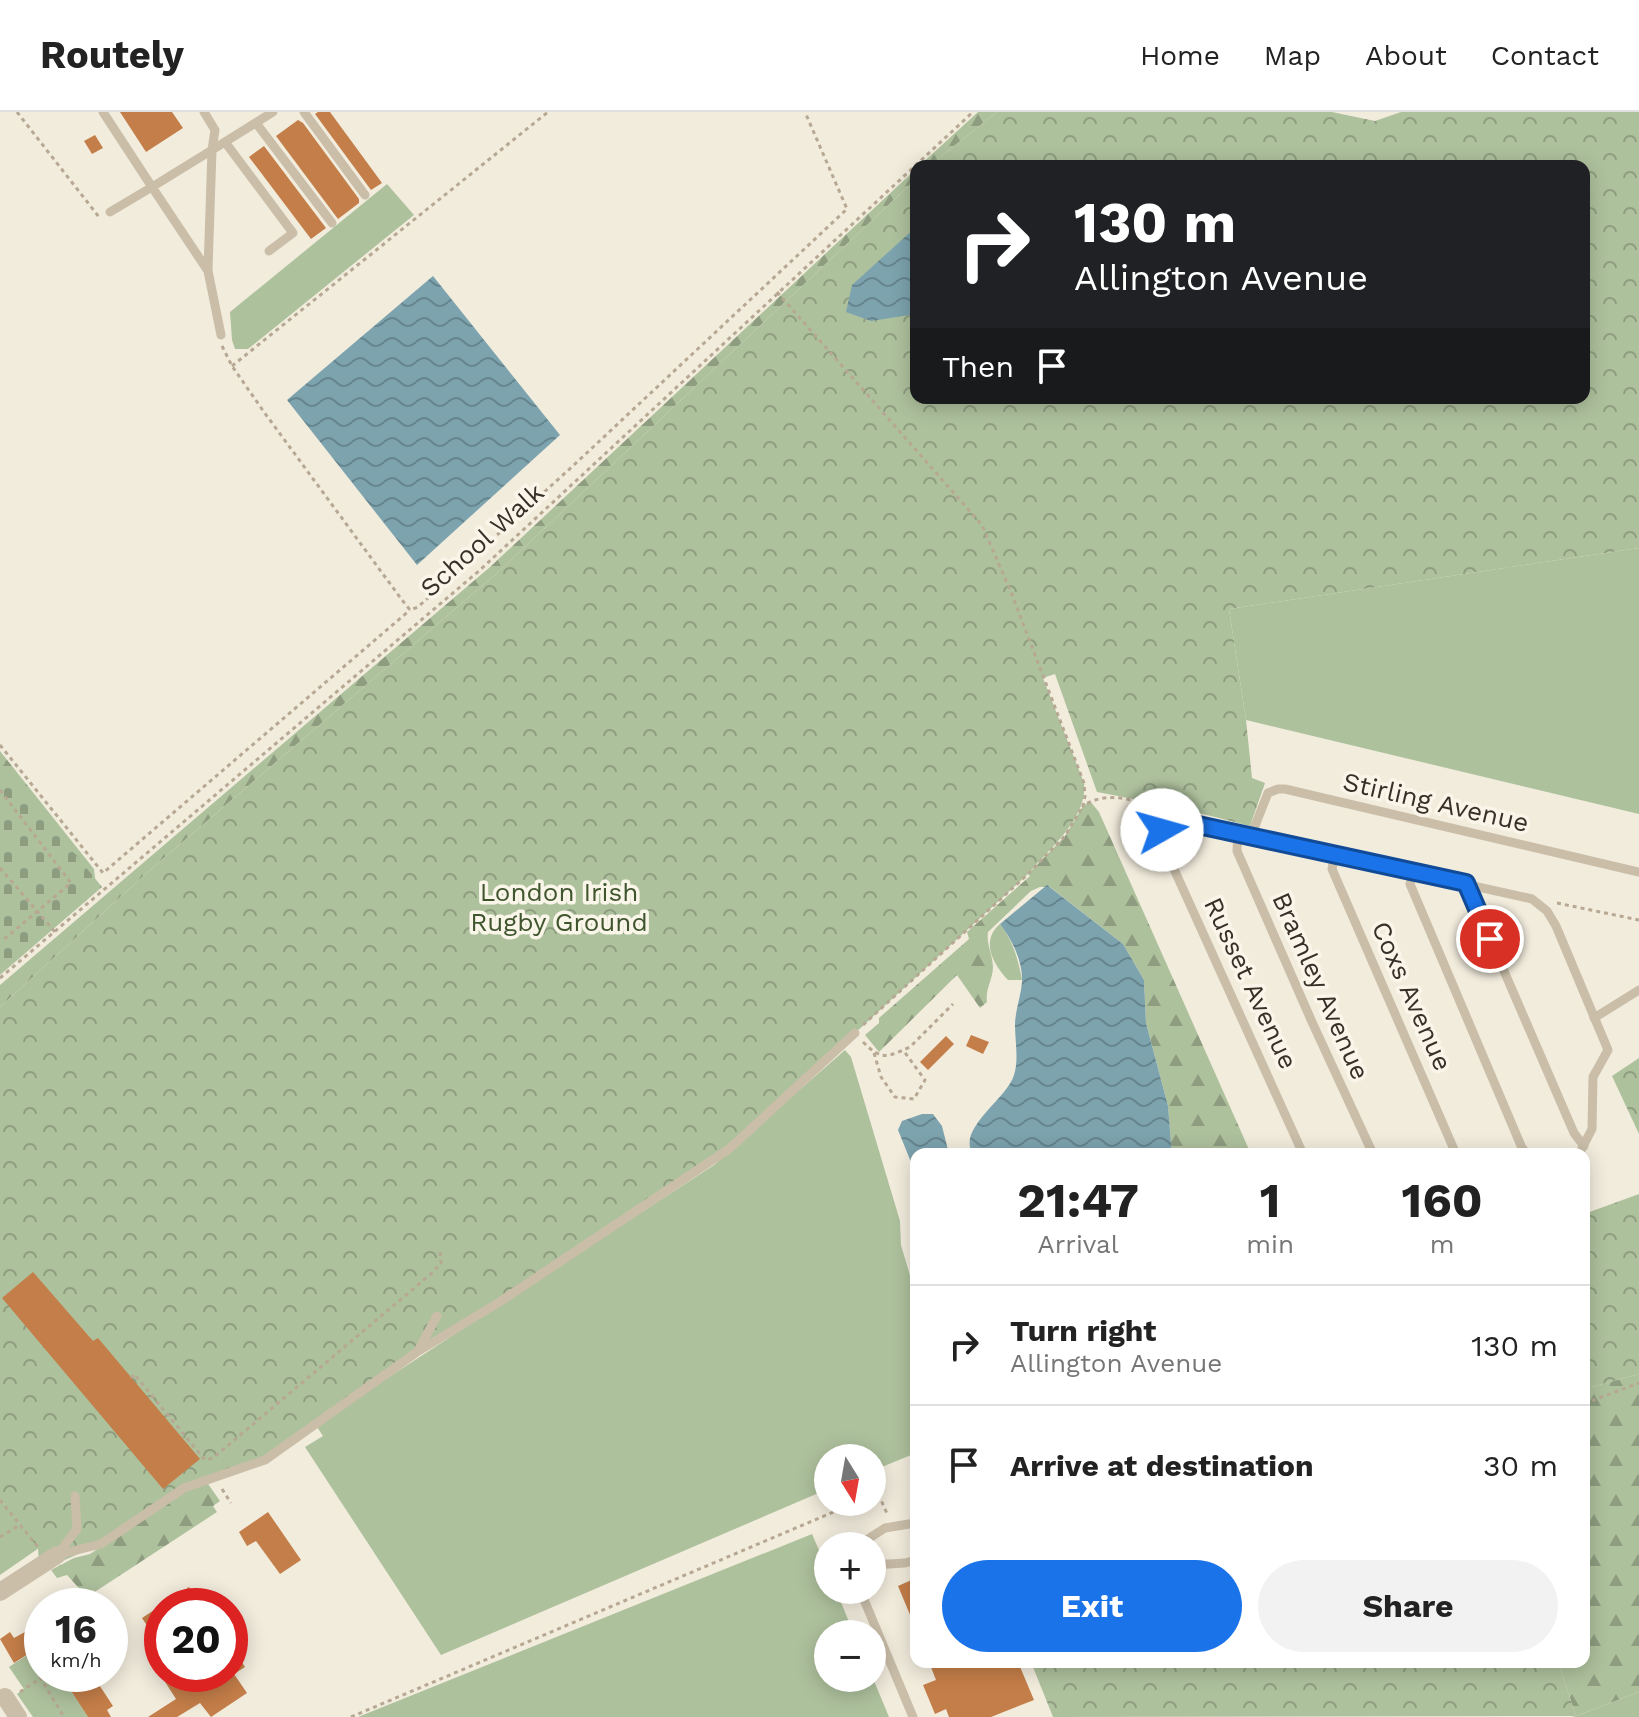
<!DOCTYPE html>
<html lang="en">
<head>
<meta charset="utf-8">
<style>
	body { margin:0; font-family:"Work Sans",sans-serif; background:#f2f2f2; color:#222; height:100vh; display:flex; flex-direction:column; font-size:30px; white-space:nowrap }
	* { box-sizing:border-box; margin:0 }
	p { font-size:26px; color:#767676 }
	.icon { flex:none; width:44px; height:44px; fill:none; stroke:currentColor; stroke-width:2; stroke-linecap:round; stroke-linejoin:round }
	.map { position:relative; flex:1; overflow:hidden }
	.sheet { position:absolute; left:910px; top:1036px; width:680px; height:520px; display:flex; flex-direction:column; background:#fff; border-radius:16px; box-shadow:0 4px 20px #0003 }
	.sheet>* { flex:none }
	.guide { position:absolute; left:910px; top:48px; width:680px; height:244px; border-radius:16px; box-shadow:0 4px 20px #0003; background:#202124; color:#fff; overflow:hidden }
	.needle { width:52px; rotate:169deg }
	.tools { position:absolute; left:814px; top:1332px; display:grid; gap:16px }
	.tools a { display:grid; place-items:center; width:72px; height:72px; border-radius:50%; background:#fff; box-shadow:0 4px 20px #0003; font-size:40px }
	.speed { position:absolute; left:24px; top:1476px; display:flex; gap:16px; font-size:40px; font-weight:700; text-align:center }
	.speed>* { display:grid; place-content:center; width:104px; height:104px; border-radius:50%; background:#fff; box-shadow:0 4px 20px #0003; line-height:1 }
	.speed small { font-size:20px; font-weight:400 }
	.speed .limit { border:12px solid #d22; background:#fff; color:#111 }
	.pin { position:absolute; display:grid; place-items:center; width:68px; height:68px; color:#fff; margin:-34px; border:4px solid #fff; border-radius:50%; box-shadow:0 2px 8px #0007 }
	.me { position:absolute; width:88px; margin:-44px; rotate:83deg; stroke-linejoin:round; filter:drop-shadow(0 0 6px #0008) }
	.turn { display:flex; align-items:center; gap:28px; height:168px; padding:0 32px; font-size:36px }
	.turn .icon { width:104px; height:104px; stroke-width:2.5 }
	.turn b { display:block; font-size:56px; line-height:68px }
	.then { display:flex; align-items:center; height:76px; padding:0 32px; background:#0003; gap:16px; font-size:30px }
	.eta { display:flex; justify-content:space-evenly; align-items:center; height:136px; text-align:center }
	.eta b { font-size:48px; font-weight:700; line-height:56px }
	.action { display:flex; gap:16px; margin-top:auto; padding:16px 32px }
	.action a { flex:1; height:92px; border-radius:48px; background:#1a73e8; color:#fff; font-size:32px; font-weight:700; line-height:92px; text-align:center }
	.action a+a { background:#f2f2f2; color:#222 }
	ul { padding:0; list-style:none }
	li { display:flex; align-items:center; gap:24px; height:120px; padding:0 32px; border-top:2px solid #e0e0e0 }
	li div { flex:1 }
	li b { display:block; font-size:30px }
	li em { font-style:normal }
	header { display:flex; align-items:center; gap:48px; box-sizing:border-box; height:112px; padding:0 40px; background:#fff; border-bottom:2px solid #e0e0e0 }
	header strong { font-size:38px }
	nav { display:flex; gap:44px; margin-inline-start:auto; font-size:28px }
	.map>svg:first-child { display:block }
	.grass { fill:#aec19d }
	.forest { fill:url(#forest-firs) }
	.cemetery { fill:url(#cemetery-stones) }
	.park { fill:url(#park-crowns) }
	.water { fill:url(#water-waves) }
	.building { fill:#c47e49 }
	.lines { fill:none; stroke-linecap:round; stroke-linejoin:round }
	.path { stroke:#b6a893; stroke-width:3; stroke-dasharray:4 4; stroke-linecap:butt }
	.lane { stroke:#cabea9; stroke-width:9 }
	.street { stroke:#cabea9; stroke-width:18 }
	.route-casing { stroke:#114b97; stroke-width:20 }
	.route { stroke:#1a73e8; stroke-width:14 }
	.labels { text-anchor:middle; stroke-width:7; stroke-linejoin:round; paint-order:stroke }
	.street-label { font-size:26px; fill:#373029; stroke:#f9f5e9 }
	.park-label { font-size:26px; fill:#3f552d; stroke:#f9f5e9 }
</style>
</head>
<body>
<header>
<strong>Routely</strong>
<nav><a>Home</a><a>Map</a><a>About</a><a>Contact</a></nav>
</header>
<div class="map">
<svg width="1639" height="1605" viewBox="0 0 1639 1605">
	<defs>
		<pattern id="forest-firs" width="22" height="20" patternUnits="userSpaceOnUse" patternTransform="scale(2)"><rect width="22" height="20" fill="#aec19d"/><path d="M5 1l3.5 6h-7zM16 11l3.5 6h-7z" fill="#8e9d80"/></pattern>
		<pattern id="cemetery-stones" width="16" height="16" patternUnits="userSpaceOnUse" patternTransform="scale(2)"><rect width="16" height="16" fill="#aec19d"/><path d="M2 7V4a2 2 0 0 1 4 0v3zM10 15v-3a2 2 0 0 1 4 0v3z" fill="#8e9d80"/></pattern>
		<pattern id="park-crowns" width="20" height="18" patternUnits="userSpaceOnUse" patternTransform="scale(2)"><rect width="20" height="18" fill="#aec19d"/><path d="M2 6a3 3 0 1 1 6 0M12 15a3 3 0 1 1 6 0" fill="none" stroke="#8e9d80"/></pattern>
		<pattern id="water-waves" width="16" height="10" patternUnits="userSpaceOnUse" patternTransform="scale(2)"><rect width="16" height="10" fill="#7ca3ae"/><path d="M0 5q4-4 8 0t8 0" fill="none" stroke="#66858e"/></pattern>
	</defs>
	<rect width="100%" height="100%" fill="#f2ecdd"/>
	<g class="grass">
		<path d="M387 72 414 103 248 237H235L232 228 230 200Z"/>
		<path d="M1639 436V702L1246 608 1229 497Z"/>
		<path d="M1000 812C1013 829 1018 847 1022 868H1008C993 852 980 829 1000 812Z"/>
		<path d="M845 938 851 945 900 1109 901 1133 916 1184V1341L872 1359V1346H828V1377L441 1543 305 1335 323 1324 317 1315 346 1293 714 1053Z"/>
		<path d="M0 1387 39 1436 0 1463Z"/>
		<path d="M812 1422 828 1459V1478H836L854 1522H828V1566L872 1564 889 1605H358Z"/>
		<path d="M41 1534 42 1562H60L88 1605H33L17 1582 24 1577 9 1555Z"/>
		<path d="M1639 1580V1605H1571L1576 1604Z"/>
	</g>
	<g class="forest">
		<path d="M978 0H997L929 54H919Z"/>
		<path d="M916 57V67L496 462 151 757 0 895V873L490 455Z"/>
		<path d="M0 639 94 757 96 775 0 843Z"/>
		<path d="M1090 689 1099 700 1251 1042H1172L1168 994 1146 911 1144 868 1123 832 1050 775H1040L1031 779 988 820C986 832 993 843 993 855 993 867 985 877 987 890L980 896 957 863 879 940 865 923 879 911V906L969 827 967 820 1030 764 1028 762 1065 724 1083 694Z"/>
		<path d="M1639 1262V1580L1576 1604 1558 1550H1584V1277Z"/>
		<path d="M206 1369 220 1389 213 1394 217 1400 87 1485 67 1463 57 1466 51 1458 74 1446 90 1442 183 1380Z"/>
	</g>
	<path class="cemetery" d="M0 651 102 775 0 863Z"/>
	<g class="park">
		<path d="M997 0H1332L1375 9 1401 0H1639V436L1229 497 1246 608 1252 666 1265 671 1250 714 1176 695 1097 680 1055 562 1043 566 1084 671C1088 706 1049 737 1028 762L729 1037 417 1240 265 1348 184 1376 101 1432 60 1450 39 1453 38 1436 0 1387V895L151 757 496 462 916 67V286H1584V54H929Z"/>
		<path d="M1639 946V1022L1612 964Z"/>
		<path d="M1639 1082V1262L1584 1277V1102Z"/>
		<path d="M1031 1550H1558L1576 1604 1053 1605Z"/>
	</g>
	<g class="water">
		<path d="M916 115V202L871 209 846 200 852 173Z"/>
		<path d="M433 164 560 323 417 453 287 288Z"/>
		<path d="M1047 773 1123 832 1144 868 1146 911 1168 994 1172 1042H973C956 1017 1007 987 1014 963 1019 948 1015 929 1015 913 1015 899 1021 884 1022 870 1023 849 1012 828 1000 812Z"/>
		<path d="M922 1002H933L942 1014 949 1042H916L915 1060 898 1018 902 1009Z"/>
	</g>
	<g class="building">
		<path d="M120 0H172L183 16 146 40Z"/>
		<path d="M318 0H330L382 71 371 78 315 2Z"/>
		<path d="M298 8 303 11 359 87V91L338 107 276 24Z"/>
		<path d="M95 23 103 36 92 42 84 29Z"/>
		<path d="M264 34 326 116 311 127 249 45Z"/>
		<path d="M971 923 989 930 983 942 966 934Z"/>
		<path d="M946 924 954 932 928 958 920 950Z"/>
		<path d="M33 1160 93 1229 98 1226 200 1347 163 1377 2 1186Z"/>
		<path d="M268 1400 301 1448 280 1462 256 1429 247 1434 239 1420Z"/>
		<path d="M916 1466V1517L898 1474Z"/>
		<path d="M189 1475 202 1494H162V1536L142 1506Z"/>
		<path d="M34 1515 42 1527V1533L14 1551 0 1527 10 1520 14 1526Z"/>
		<path d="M230 1532 245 1555 234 1562 247 1581 211 1605 200 1591 177 1605H148L176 1587 160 1562H230Z"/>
		<path d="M929 1550H1018L1034 1588 991 1605H949L946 1597 935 1602 923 1573 936 1568Z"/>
		<path d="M60 1562H92L113 1594 107 1598 111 1605H88Z"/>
	</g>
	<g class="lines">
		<g class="path">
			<path d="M17 0 99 105"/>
			<path d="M777 180 982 413 1011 480 1084 671 1085 684 1083 694C1107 677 1144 689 1167 702"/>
			<path d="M222 234 232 254 264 300 402 488 410 498 418 495 575 352 847 97 805 0"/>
			<path d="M232 254 548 0"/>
			<path d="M0 633 103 761 410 498"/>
			<path d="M0 678 71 771 2 829"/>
			<path d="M0 756 55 820"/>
			<path d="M1557 791 1639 808"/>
			<path d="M0 866 480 458 973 0"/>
			<path d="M863 913 1028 762 1065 724 1083 694"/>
			<path d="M863 930C882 949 887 945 910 935L953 892"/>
			<path d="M874 941 881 965 895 985 914 987 925 968 903 938"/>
			<path d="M131 1266 134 1262 205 1348 213 1346 432 1161 441 1151 440 1137"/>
			<path d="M1584 1288 1591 1289 1639 1271"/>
			<path d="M222 1377 231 1391"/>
			<path d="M872 1384 878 1381 888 1404"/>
			<path d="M0 1388 38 1435"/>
			<path d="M0 1425 20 1413"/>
			<path d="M32 1543 37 1551 38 1562 64 1605"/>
			<path d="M20 1580 41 1566"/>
			<path d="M351 1605 857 1390"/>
		</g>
		<g class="lane">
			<path d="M103 0 152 75 110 100"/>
			<path d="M204 0 215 18 212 38 152 75 208 159 221 223"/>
			<path d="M304 0 365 83"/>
			<path d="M256 11 332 111"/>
			<path d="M225 30 293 121 269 139"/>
			<path d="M208 158 212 38 273 0"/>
			<path d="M1238 721 1237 739 1312 910 1373 1042"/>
			<path d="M1251 724 1268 681 1278 677H1285L1639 760"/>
			<path d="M1335 742 1332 757 1456 1042"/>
			<path d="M1413 759 1410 772 1522 1036 1527 1042"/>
			<path d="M1466 771 1574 1021 1584 1034"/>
			<path d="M1594 906 1639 878"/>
			<path d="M1303 1042 1164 735C1159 714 1170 709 1189 711L1532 787 1547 799 1556 814 1608 938 1593 965 1592 1017 1579 1042"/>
			<path d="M419 1237 437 1204"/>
			<path d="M857 1434 885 1416 915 1411 916 1415"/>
			<path d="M57 1443 101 1432 184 1376 265 1348 417 1240 498 1191 729 1037 855 921"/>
			<path d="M57 1443 77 1417 75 1384"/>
			<path d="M872 1453 905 1451 916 1448"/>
			<path d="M860 1478 913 1605"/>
		</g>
		<g class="street">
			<path d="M0 1480 57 1443"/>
			<path d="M5 1585 18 1605"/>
		</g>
	</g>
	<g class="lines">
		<g class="route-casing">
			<path id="route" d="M1162 718 1175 710 1189 711 1466 771 1490 827"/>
		</g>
		<use href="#route" class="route"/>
	</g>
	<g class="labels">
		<g class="street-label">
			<text transform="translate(482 428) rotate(-42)" y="9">School Walk</text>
			<text transform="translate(1436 690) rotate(13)" y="9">Stirling Avenue</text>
			<text transform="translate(1251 871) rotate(65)" y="9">Russet Avenue</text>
			<text transform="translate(1321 874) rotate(66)" y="9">Bramley Avenue</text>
			<text transform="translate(1412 884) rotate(66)" y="9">Coxs Avenue</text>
		</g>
		<g class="park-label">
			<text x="559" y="789">London Irish<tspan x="559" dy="30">Rugby Ground</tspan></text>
		</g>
	</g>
</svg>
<div class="tools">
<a><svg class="needle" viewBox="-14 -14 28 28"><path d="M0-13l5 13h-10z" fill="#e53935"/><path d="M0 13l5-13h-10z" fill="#767676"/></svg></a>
<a>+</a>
<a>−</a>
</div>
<div class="speed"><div>16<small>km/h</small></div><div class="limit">20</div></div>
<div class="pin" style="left:1490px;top:827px;background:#d93025"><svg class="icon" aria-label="arrive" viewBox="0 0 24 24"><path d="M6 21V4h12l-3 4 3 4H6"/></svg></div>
<svg class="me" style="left:1162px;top:718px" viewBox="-20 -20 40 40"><circle r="19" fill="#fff"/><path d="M0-13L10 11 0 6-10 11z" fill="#1a73e8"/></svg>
<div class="guide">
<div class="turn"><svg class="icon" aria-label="right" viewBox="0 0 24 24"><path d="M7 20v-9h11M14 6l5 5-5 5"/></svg><div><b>130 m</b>Allington Avenue</div></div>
<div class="then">Then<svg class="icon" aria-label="arrive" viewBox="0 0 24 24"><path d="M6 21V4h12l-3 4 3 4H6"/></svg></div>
</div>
<section class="sheet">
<div class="eta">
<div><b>21:47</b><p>Arrival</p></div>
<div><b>1</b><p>min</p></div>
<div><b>160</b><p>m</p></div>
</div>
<ul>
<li><svg class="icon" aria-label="right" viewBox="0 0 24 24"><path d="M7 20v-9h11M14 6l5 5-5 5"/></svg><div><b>Turn right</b><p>Allington Avenue</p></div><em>130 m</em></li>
<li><svg class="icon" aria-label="arrive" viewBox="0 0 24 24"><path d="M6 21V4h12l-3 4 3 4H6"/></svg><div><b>Arrive at destination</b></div><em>30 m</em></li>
</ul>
<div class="action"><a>Exit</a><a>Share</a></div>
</section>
</div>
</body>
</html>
